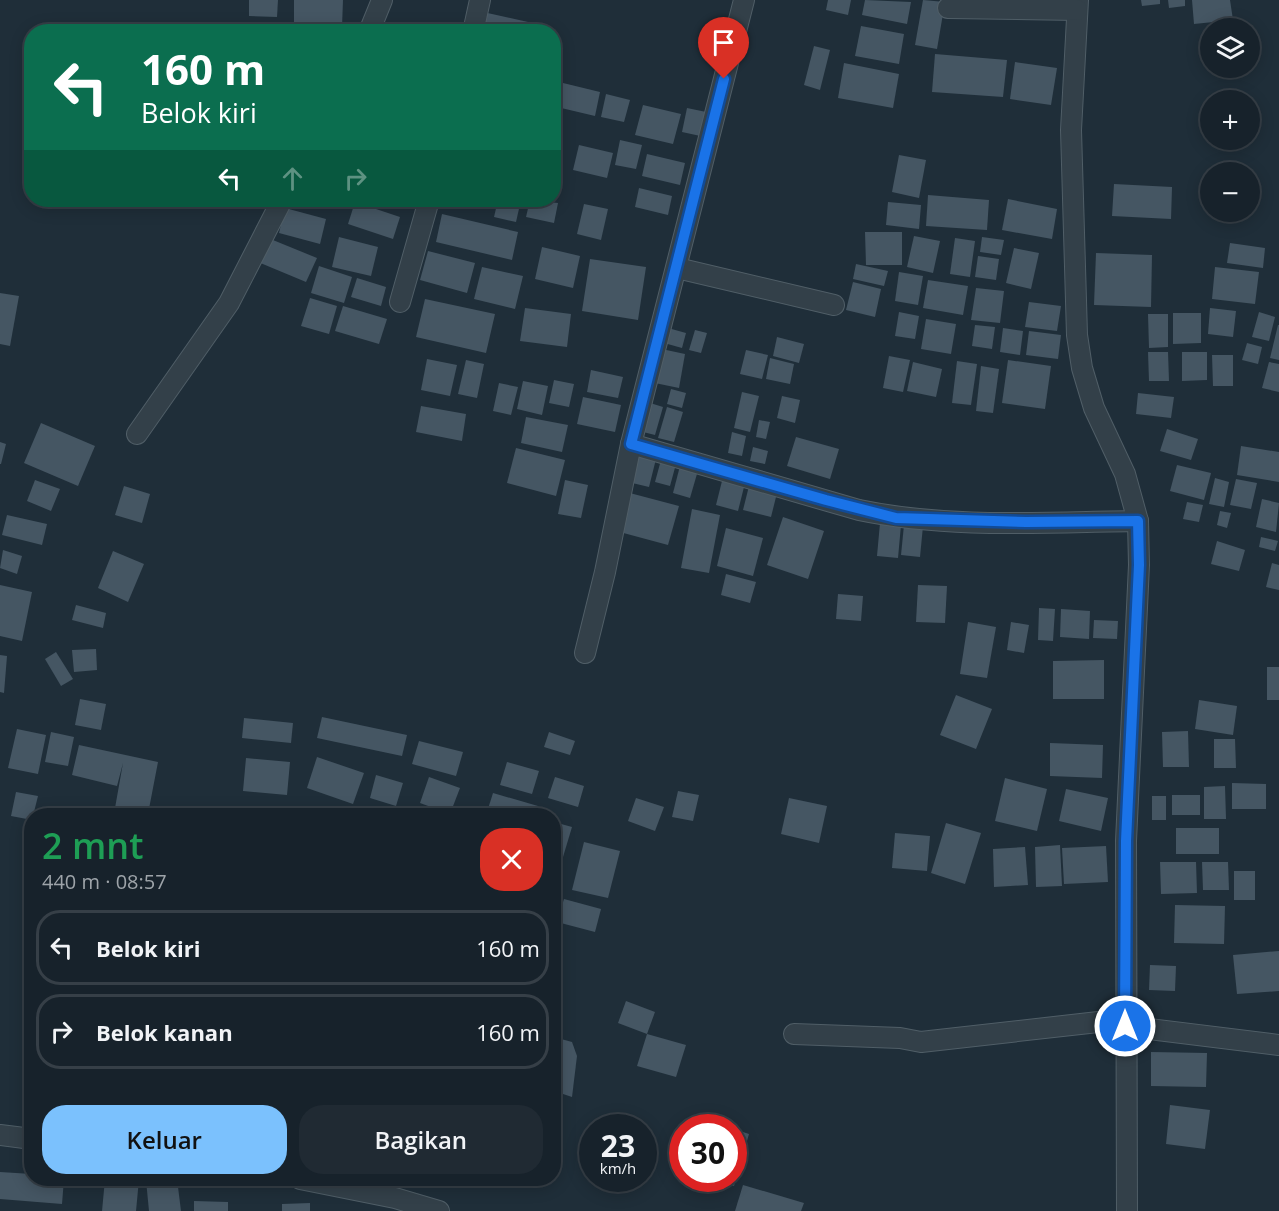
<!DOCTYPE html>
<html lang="id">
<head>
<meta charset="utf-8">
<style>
	body { margin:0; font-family:"Open Sans",sans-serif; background:#202a33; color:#f1f3f6; height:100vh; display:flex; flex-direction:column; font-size:22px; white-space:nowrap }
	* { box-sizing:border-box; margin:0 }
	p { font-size:20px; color:#9ea4a9 }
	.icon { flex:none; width:33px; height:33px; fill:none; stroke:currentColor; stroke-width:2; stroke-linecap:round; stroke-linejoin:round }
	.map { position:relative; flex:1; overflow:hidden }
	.sheet { position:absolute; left:24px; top:808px; width:537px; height:378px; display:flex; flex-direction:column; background:#17222b; border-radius:24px; box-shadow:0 3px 15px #0003,0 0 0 2px #363f47 }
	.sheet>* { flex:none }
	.top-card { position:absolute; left:24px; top:24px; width:537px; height:183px; border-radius:24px; box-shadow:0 3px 15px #0003,0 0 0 2px #363f47; background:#0b6e4f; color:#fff; overflow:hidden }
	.fabs { position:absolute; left:1200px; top:18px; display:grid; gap:12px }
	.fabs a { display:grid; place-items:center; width:60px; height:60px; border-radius:50%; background:#17222b; box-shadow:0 3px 15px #0003,0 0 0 2px #363f47; font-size:30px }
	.speed { position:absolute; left:579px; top:1114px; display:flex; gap:12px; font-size:30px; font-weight:700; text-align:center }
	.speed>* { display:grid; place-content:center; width:78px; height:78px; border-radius:50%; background:#17222b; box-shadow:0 3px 15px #0003,0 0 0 2px #363f47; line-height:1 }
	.speed small { font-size:15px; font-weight:400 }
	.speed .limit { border:9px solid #d22; background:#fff; color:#111 }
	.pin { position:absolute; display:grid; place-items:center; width:51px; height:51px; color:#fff; margin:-62px -26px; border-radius:50% 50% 50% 0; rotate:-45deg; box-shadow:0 0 6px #0007 }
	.pin .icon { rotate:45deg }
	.me { position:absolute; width:66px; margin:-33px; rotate:0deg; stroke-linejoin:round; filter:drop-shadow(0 0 4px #0008) }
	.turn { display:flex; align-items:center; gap:21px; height:126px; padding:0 18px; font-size:27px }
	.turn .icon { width:78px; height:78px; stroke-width:2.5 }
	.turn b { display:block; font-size:42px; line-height:51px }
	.lanes { display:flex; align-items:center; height:57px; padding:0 18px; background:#0003; justify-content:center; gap:30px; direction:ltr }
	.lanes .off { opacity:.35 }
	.round { display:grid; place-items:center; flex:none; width:63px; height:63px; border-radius:24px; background:#202a33 }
	.summary { display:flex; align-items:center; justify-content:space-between; height:102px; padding:0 18px }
	h1 { font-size:36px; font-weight:600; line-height:45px; color:#1e9e55 }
	.primary-button { display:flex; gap:12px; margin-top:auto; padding:12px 18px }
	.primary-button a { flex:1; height:69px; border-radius:24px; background:#7bc1fd; color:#111; font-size:24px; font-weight:600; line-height:69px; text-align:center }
	.primary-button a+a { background:#202a33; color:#f1f3f6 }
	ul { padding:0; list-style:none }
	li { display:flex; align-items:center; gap:18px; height:75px; margin:0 12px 9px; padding:0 6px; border:3px solid #363f47; border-radius:24px }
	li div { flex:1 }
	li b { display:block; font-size:22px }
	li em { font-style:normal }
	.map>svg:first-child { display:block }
	.building { fill:#455663 }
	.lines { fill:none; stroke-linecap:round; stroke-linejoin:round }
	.street-casing { stroke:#505e67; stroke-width:22 }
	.street { stroke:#334049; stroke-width:20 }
	.route-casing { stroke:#114b97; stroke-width:15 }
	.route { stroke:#1a73e8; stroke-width:10 }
</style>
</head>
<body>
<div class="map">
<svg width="1279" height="1211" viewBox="0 0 1279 1211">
	<rect width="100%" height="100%" fill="#1f2e39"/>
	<g class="building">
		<path d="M249 0H278L277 17 249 16Z"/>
		<path d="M294 0H343L342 27 294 25Z"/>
		<path d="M828 0H851L848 15 826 10Z"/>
		<path d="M865 0 911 2 907 24 862 15Z"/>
		<path d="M923 0 945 2 937 49 915 45Z"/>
		<path d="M1141 0H1160V4L1142 6Z"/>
		<path d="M1168 0H1185V6L1169 8Z"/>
		<path d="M1192 0H1230L1233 20 1194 24Z"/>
		<path d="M483 12 546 26 545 32H500L480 27Z"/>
		<path d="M387 22 416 31V32H384Z"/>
		<path d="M861 26 904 34 899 64 855 56Z"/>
		<path d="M814 46 830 50 820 90 804 85Z"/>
		<path d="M935 54 1007 60 1003 97 932 92Z"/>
		<path d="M1015 62 1057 68 1051 105 1010 99Z"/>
		<path d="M844 63 899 74 893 108 838 98Z"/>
		<path d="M563 83 600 92 595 116 557 107Z"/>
		<path d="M606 94 630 100 624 122 601 117Z"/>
		<path d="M643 105 681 114 673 144 635 135Z"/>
		<path d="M687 108 711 113 705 137 682 132Z"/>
		<path d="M620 140 642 145 636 169 615 165Z"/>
		<path d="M579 145 613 153 607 178 573 170Z"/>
		<path d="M647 154 685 163 680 185 642 176Z"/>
		<path d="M899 155 926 160 919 198 892 192Z"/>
		<path d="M1114 184 1172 187 1171 219 1112 216Z"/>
		<path d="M639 188 672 196 668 215 635 207Z"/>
		<path d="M928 195 989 200 987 230 926 226Z"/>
		<path d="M1008 199 1057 209 1052 239 1002 230Z"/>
		<path d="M383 200H403L402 206Z"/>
		<path d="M498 200H521L516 222 494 217Z"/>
		<path d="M530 200 558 203 554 223 526 217Z"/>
		<path d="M355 202 400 217 393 239 348 224Z"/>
		<path d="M888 202 921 205 919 229 886 225Z"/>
		<path d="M584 204 608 209 601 240 577 234Z"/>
		<path d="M285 208 326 219 320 244 279 233Z"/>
		<path d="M442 214 518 232 512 260 436 242Z"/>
		<path d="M865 232H902V265H866Z"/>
		<path d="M914 236 940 241 933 273 907 267Z"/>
		<path d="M339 237 378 247 371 276 332 267Z"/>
		<path d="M982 237 1004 240 1001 255 980 252Z"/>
		<path d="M268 238 317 258 306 282 258 262Z"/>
		<path d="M955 238 975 241 970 277 950 274Z"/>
		<path d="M1230 243 1265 248 1263 268 1227 263Z"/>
		<path d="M542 247 580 256 573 288 535 279Z"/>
		<path d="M1014 248 1039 253 1031 289 1006 283Z"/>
		<path d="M428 251 475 263 467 293 420 280Z"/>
		<path d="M1096 253 1152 255 1151 307 1094 305Z"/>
		<path d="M978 256 999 259 996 280 975 277Z"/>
		<path d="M590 259 646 267 638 320 582 311Z"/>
		<path d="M856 264 888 271 884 286 853 279Z"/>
		<path d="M319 266 352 277 344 303 311 293Z"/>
		<path d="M482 267 523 276 515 309 474 299Z"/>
		<path d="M1215 267 1259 272 1255 304 1212 299Z"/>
		<path d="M899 272 923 276 918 305 895 301Z"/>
		<path d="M357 278 386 287 381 306 351 297Z"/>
		<path d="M928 280 968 286 963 315 923 308Z"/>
		<path d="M853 282 881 289 875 317 846 310Z"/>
		<path d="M976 288 1004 291 1000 323 971 320Z"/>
		<path d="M0 293 19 296 10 346 0 344Z"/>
		<path d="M310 298 337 306 329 334 301 326Z"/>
		<path d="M425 299 495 314 486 353 416 337Z"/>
		<path d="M1029 302 1061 306 1057 331 1025 327Z"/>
		<path d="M343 306 387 319 379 344 335 331Z"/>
		<path d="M525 308 571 314 567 347 520 341Z"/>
		<path d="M1210 308 1236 311 1233 337 1208 334Z"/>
		<path d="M899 312 919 316 915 339 895 336Z"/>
		<path d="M1259 312 1275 317 1269 341 1252 337Z"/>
		<path d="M1173 313H1201V343L1173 344Z"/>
		<path d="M1148 314H1168V347L1149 348Z"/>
		<path d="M926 319 956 324 951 354 921 349Z"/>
		<path d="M975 325 995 327 992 349 972 346Z"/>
		<path d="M1278 325H1279V360L1270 358Z"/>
		<path d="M668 328 686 333 682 348 664 343Z"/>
		<path d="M1003 328 1023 331 1020 355 1000 352Z"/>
		<path d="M695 330 707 333 701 353 689 350Z"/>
		<path d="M1029 331 1061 335 1058 359 1026 355Z"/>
		<path d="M777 337 804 344 799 363 773 356Z"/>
		<path d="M1247 343 1262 347 1258 364 1242 360Z"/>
		<path d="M657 348 685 354 679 388 650 382Z"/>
		<path d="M746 350 768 355 762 379 740 374Z"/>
		<path d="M1148 352H1168L1169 381H1149Z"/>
		<path d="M1182 352H1207V380L1182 381Z"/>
		<path d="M1212 355H1233V386H1213Z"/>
		<path d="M889 356 910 360 903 392 883 388Z"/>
		<path d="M770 358 794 364 790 384 766 379Z"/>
		<path d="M427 359 457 365 450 396 421 390Z"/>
		<path d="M466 360 484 364 477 398 458 394Z"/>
		<path d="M1008 360 1051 366 1045 409 1002 403Z"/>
		<path d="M957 361 977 364 971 405 952 403Z"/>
		<path d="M913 362 942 369 936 397 907 391Z"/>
		<path d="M1269 362 1279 364V392L1262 388Z"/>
		<path d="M981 366 999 369 993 413 976 411Z"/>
		<path d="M591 370 623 377 618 398 587 392Z"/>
		<path d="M554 380 574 384 569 407 549 403Z"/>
		<path d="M523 381 548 386 542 415 517 409Z"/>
		<path d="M499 383 518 387 511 415 493 411Z"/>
		<path d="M671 389 686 393 682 408 667 404Z"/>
		<path d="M742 392 759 396 750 432 734 428Z"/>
		<path d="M1138 393 1174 397 1171 418 1136 414Z"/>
		<path d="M782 396 800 400 795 423 777 418Z"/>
		<path d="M583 397 621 405 615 432 577 424Z"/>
		<path d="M647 402 663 407 655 435 639 431Z"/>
		<path d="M421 406 466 414 462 441 416 432Z"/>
		<path d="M667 407 683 412 674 442 658 438Z"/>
		<path d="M526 417 568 425 562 452 521 443Z"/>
		<path d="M759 420 770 422 766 439 756 437Z"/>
		<path d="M41 423 95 446 78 486 24 463Z"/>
		<path d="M1167 429 1198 439 1191 460 1160 451Z"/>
		<path d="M732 432 746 436 742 456 728 453Z"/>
		<path d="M796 437 839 449 830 479 787 466Z"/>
		<path d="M0 442 6 444 1 464H0Z"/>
		<path d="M1241 446 1279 452V482L1237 475Z"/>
		<path d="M753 447 768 451 765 464 750 461Z"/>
		<path d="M516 448 565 460 556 496 507 483Z"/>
		<path d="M635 454 656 459 649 487 628 482Z"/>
		<path d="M661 460 676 464 670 486 655 482Z"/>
		<path d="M681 462 699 467 690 498 673 493Z"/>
		<path d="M1177 465 1211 473 1204 500 1170 491Z"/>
		<path d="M723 477 745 483 738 511 716 505Z"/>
		<path d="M1215 478 1229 482 1224 507 1209 504Z"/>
		<path d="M1236 479 1257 483 1251 509 1230 505Z"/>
		<path d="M35 480 60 489 51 511 27 501Z"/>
		<path d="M565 480 588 485 581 518 558 514Z"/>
		<path d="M124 486 150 494 142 523 115 515Z"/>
		<path d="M749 486 777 493 771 517 743 510Z"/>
		<path d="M626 492 679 506 668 545 616 531Z"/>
		<path d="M1262 499 1279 503 1276 532 1256 527Z"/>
		<path d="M1187 502 1203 505 1199 522 1183 519Z"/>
		<path d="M692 509 720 515 709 573 681 568Z"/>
		<path d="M1220 511 1231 513 1227 528 1217 525Z"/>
		<path d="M7 515 47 524 42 545 2 535Z"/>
		<path d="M783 517 824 531 808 579 767 565Z"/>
		<path d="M880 523 901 525 898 558 877 556Z"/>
		<path d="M904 525 923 526 920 557 901 555Z"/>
		<path d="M726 528 763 538 753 576 717 566Z"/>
		<path d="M1261 537 1278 541 1275 551 1259 547Z"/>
		<path d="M1217 541 1245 550 1239 571 1211 564Z"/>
		<path d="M3 550 22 556 17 574 0 568Z"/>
		<path d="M113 551 144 564 128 602 98 588Z"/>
		<path d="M1272 563 1279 565V590L1266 587Z"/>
		<path d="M726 574 756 582 750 603 721 595Z"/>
		<path d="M0 585 32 592 22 641 0 636Z"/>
		<path d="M918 585 947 586 945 623 916 622Z"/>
		<path d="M838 594 863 596 861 621 836 619Z"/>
		<path d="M76 605 106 613 103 628 72 620Z"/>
		<path d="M1039 608 1055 609 1053 641 1038 640Z"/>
		<path d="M1061 609 1090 611 1089 639 1060 637Z"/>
		<path d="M1094 620 1118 621 1117 639 1093 638Z"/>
		<path d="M968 622 996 627 987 678 960 674Z"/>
		<path d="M1011 622 1029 625 1024 653 1007 650Z"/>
		<path d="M96 649 97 670 74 672 72 650Z"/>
		<path d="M56 652 73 679 61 686 45 659Z"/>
		<path d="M0 655 7 656 4 693 0 692Z"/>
		<path d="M1104 660V699H1053V661Z"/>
		<rect x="1267" y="667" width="12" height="33"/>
		<path d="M956 695 992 709 976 749 940 735Z"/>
		<path d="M80 699 106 704 101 730 75 725Z"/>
		<path d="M1199 700 1237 706 1233 735 1195 729Z"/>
		<path d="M322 717 407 735 402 756 317 738Z"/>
		<path d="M244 718 293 723 291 743 242 738Z"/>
		<path d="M17 729 46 735 38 774 8 768Z"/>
		<path d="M1188 731 1189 767H1163L1162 732Z"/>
		<path d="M51 732 74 737 68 766 45 762Z"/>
		<path d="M549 732 575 741 570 755 544 747Z"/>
		<path d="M1214 739H1235L1236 768H1214Z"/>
		<path d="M419 741 463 752 456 776 412 764Z"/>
		<path d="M1050 743 1103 745 1102 778 1050 776Z"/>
		<path d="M79 745 158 762 148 814 115 808 123 763 117 786 72 775Z"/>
		<path d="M317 757 364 773 353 804 307 788Z"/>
		<path d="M246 758 290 762 287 795 243 791Z"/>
		<path d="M507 762 539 771 532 794 500 785Z"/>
		<path d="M376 775 403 783 396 806 370 798Z"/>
		<path d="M429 777 460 788 450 814 420 803Z"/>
		<path d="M555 777 584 786 578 807 548 798Z"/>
		<path d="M1005 778 1047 789 1037 831 995 821Z"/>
		<path d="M1232 783 1266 784V809H1232Z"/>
		<path d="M1225 786 1226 819H1204V787Z"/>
		<path d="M1066 789 1108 798 1101 831 1059 821Z"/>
		<path d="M678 791 699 795 693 821 672 817Z"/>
		<path d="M16 792 38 796 32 820 11 816Z"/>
		<path d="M493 793 538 806 535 816H499L487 812Z"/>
		<rect x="1172" y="795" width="28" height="20"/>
		<rect x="1152" y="796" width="14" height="24"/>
		<path d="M636 798 664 807 655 831 628 821Z"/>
		<path d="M789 798 827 806 819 843 781 834Z"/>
		<path d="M554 822 572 827 563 857 554 854Z"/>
		<path d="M946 823 981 833 965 884 931 873Z"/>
		<rect x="1176" y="828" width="43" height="26"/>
		<path d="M895 833 930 836 927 871 892 868Z"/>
		<path d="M584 842 620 851 608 898 572 890Z"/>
		<path d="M1060 845 1062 886 1036 887 1035 847Z"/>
		<path d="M1106 846 1108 882 1064 884 1062 848Z"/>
		<path d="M1025 847 1028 885 994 887 993 849Z"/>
		<path d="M1160 862H1196L1197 893 1161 894Z"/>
		<path d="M1202 862H1228L1229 890H1203Z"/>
		<rect x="1234" y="871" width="21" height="29"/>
		<path d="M564 899 601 909 595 932 557 922Z"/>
		<path d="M1175 905 1225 906 1224 944 1174 943Z"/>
		<path d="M1279 951V991L1237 994 1233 955Z"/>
		<path d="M1150 965 1176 966 1175 991 1149 990Z"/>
		<path d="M626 1001 655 1012 647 1034 618 1023Z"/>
		<path d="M647 1034 686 1045 676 1077 637 1066Z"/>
		<path d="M554 1037 572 1042 577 1056 572 1097 554 1091Z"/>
		<path d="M1151 1052 1207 1053 1206 1087 1151 1086Z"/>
		<path d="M1170 1105 1210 1110 1205 1149 1166 1144Z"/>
		<path d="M690 1117 727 1127V1128H687Z"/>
		<path d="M734 1129 749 1134 734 1186 712 1180 734 1179Z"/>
		<path d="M682 1144V1171L675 1169Z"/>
		<path d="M0 1172 32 1174V1179H64L62 1204 0 1199Z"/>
		<path d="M105 1179H139L136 1211H102Z"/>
		<path d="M154 1179H177L181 1211H149L146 1180Z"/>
		<path d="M743 1185 804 1203 801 1211H735Z"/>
		<path d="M194 1201 228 1202V1211H194Z"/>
		<path d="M310 1203V1211H282V1204Z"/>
	</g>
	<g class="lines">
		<g class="street-casing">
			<g id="street">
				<path d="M1078 0 1071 130 1077 335 1082 368 1094 408 1125 474 1138 521 1139 565 1126 841 1127 1211"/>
				<path d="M948 8 1077 10"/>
				<path d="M369 32 382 0"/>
				<path d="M473 32 480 0"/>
				<path d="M677 268 834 305"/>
				<path d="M400 302 429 200"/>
				<path d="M137 434 229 303 282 200"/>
				<path d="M631 444 859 510C950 529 1046 522 1138 521"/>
				<path d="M585 653 605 572 631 444 744 0"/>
				<path d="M1125 1026 1279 1045"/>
				<path d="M794 1034 900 1038 921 1042 1125 1019"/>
				<path d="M0 1135 32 1139"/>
				<path d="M300 1179 395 1198 439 1211"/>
			</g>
		</g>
		<use href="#street" class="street"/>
	</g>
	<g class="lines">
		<g class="route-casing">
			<path id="route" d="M724 79 631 444 826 500 896 518 1026 522 1138 521 1139 565 1126 841 1125 1026"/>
		</g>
		<use href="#route" class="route"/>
	</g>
</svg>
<div class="fabs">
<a><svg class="icon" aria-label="layers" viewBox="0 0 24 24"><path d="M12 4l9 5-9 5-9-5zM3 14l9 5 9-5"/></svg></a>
<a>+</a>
<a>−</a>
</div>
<div class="speed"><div>23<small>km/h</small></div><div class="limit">30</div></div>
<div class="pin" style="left:724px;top:79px;background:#d93025"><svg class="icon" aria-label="arrive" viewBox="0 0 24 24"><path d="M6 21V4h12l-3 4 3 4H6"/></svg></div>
<svg class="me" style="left:1125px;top:1026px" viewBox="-20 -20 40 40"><circle r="17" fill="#1a73e8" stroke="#fff" stroke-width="3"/><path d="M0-11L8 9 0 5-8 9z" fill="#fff"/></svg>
<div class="top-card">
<div class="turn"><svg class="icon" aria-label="left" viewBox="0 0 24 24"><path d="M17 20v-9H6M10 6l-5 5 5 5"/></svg><div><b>160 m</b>Belok kiri</div></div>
<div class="lanes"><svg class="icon" aria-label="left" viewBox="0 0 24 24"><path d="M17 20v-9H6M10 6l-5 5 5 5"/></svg><svg class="icon off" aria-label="ahead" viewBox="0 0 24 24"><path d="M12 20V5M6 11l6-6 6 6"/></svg><svg class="icon off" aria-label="right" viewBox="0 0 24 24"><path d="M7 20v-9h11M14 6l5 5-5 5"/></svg></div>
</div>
<section class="sheet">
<div class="summary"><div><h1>2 mnt</h1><p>440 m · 08:57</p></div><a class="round" style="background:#d93025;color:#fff"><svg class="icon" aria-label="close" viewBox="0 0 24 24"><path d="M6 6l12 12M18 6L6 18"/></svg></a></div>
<ul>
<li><svg class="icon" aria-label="left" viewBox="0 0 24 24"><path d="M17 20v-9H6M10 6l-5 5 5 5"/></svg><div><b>Belok kiri</b></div><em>160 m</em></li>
<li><svg class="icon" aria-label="right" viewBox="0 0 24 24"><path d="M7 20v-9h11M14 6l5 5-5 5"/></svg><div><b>Belok kanan</b></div><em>160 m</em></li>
</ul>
<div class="primary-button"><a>Keluar</a><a>Bagikan</a></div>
</section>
</div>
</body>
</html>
